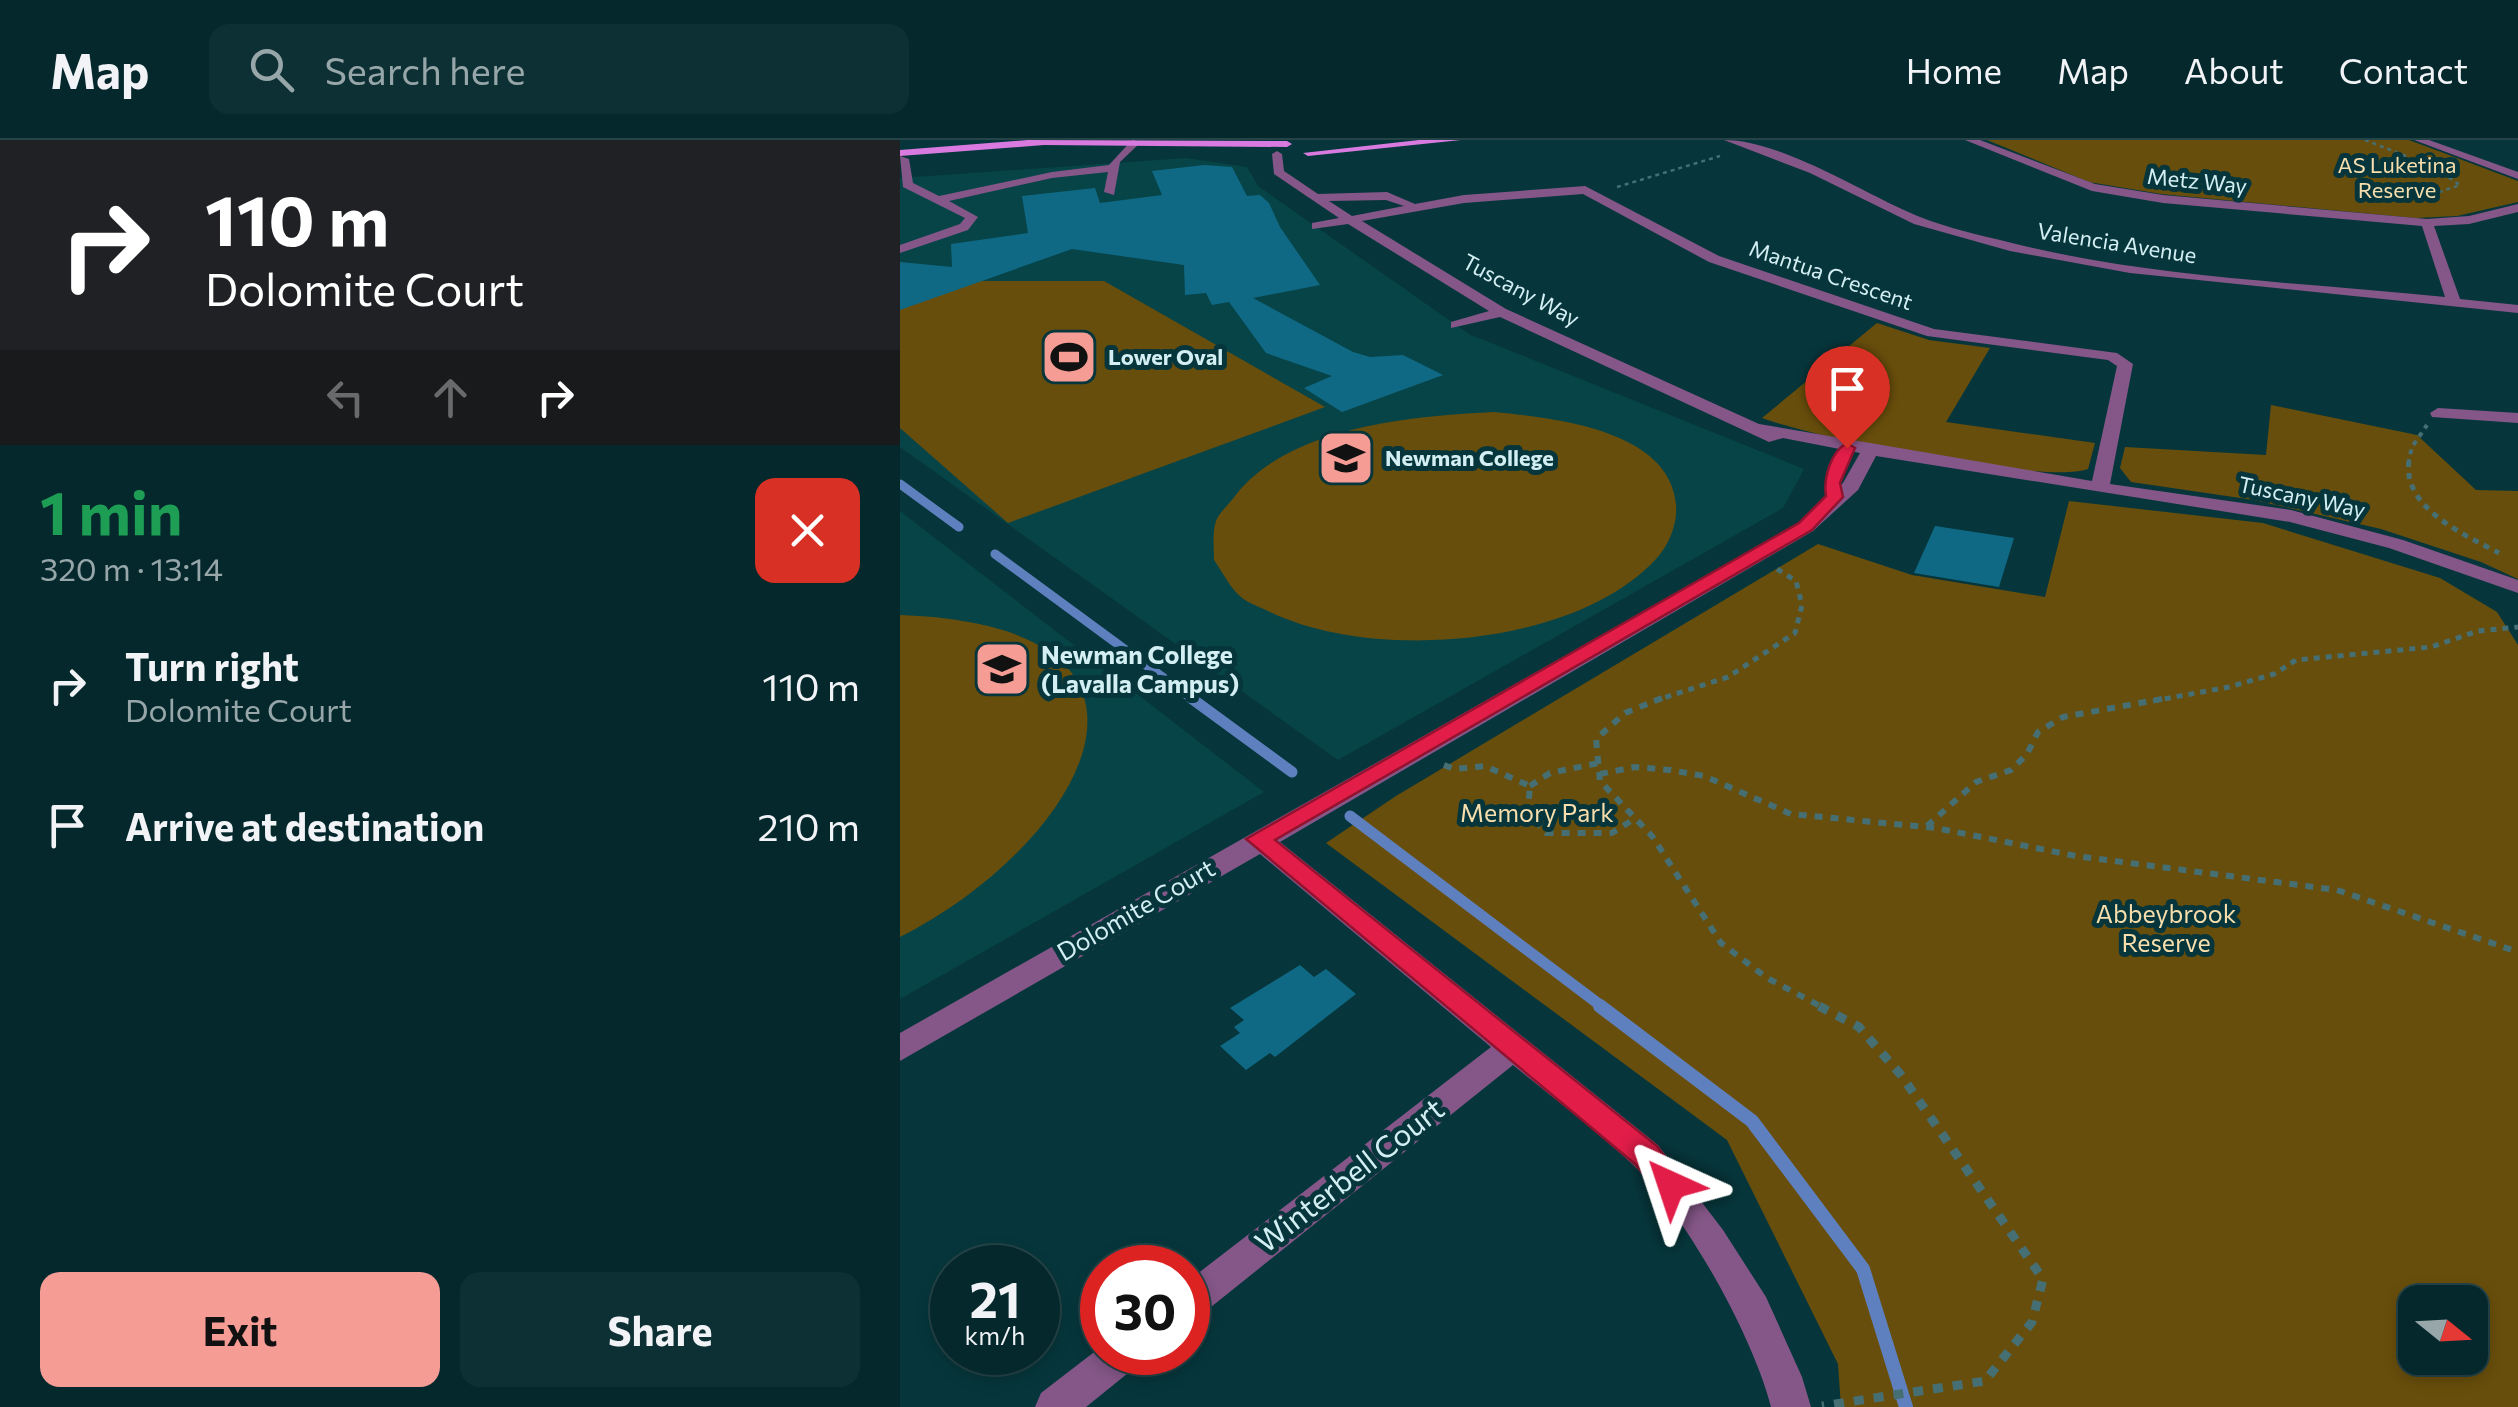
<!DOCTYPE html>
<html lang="en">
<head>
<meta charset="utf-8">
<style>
	body { margin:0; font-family:Commissioner,sans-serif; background:#0d3034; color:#f1f3f6; height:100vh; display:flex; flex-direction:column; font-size:38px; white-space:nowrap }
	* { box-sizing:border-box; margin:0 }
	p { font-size:32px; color:#97a6a9 }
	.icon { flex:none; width:55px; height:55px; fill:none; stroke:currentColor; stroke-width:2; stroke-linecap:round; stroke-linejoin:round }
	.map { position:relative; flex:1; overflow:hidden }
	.sheet { display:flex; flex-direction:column; background:#04282c; width:900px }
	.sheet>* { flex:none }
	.banner { background:#202124; color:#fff; overflow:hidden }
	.needle { width:65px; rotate:108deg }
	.tools { position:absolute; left:1498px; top:1145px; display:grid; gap:20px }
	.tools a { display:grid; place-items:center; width:90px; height:90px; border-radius:20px; background:#04282c; box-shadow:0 5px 15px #0003,0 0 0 2px #254448; font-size:50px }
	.speed { position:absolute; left:30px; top:1105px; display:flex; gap:20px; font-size:50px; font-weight:700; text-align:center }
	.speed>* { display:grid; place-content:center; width:130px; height:130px; border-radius:50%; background:#04282c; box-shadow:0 5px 15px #0003,0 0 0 2px #254448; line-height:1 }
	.speed small { font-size:25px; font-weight:400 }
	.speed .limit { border:15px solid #d22; background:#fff; color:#111 }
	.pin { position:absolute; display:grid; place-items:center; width:85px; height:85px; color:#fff; margin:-102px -42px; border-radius:50% 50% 50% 0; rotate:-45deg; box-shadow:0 0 10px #0007 }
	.pin .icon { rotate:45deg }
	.me { position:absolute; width:110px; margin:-55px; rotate:318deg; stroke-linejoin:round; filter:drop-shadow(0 0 8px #0008) }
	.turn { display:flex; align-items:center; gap:35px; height:210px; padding:0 40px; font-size:45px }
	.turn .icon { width:130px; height:130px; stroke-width:2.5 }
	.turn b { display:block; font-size:70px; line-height:85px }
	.lanes { display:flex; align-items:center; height:95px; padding:0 40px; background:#0003; justify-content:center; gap:50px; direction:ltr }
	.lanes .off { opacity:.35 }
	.round { display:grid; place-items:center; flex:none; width:105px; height:105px; border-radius:20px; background:#0d3034 }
	.headline { display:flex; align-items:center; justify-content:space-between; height:170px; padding:0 40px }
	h1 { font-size:60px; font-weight:700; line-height:75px; color:#1e9e55 }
	.button { display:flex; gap:20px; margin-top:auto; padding:20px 40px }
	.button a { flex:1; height:115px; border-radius:20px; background:#f59c95; color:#111; font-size:40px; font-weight:700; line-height:115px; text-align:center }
	.button a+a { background:#0d3034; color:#f1f3f6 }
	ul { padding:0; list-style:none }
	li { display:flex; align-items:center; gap:30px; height:140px; padding:0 40px }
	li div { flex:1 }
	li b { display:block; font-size:38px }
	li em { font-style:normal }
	header { display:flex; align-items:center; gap:60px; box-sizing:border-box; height:140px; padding:0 50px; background:#04282c; border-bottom:2px solid #254448 }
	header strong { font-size:48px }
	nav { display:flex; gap:55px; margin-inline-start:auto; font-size:35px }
	.search { width:700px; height:90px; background:#0d3034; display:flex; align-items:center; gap:25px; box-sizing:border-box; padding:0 35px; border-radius:20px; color:#97a6a9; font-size:38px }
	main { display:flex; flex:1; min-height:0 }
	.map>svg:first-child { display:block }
	.built { fill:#064448 }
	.green { fill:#684e0c; fill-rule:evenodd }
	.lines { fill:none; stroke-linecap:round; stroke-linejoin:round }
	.stream-far2 { stroke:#5f80be; stroke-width:9 }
	.stream-far1 { stroke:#5f80be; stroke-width:11 }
	.stream { stroke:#5f80be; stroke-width:14 }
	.building { fill:#106984 }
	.path-far4 { stroke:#466f74; stroke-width:2.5; stroke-dasharray:4 4; stroke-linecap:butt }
	.path-far3 { stroke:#466f74; stroke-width:4; stroke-dasharray:5 5; stroke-linecap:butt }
	.path-far2 { stroke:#466f74; stroke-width:5; stroke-dasharray:6 6; stroke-linecap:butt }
	.path-far1 { stroke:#466f74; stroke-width:6; stroke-dasharray:8 8; stroke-linecap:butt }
	.path { stroke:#466f74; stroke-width:9; stroke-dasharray:10 10; stroke-linecap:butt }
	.minor { fill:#855788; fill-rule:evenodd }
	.major { fill:#d97ae0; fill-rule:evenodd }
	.route { fill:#e11d48; stroke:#92132f; stroke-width:2.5 }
	.labels { text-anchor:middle; stroke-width:10; stroke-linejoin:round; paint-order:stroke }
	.far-park-label { font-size:22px; fill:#f7deac; stroke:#06363b }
	.far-street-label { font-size:22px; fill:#d3eff3; stroke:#06363b }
	.far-poi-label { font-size:22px; font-weight:bold; fill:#d3eff3; stroke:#06363b; text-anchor:start }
	.poi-label { font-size:25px; font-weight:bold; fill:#d3eff3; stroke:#06363b; text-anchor:start }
	.park-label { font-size:25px; fill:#f7deac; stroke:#06363b }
	.street-label { font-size:25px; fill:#d3eff3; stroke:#06363b }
	.near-street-label { font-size:30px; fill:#d3eff3; stroke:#06363b }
</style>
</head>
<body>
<header>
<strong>Map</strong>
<div class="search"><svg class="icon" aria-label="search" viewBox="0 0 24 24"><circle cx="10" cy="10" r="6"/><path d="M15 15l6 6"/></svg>Search here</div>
<nav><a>Home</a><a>Map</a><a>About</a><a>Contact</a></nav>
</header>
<main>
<section class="sheet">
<div class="banner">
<div class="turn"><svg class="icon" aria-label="right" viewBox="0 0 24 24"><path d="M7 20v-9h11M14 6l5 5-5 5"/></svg><div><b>110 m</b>Dolomite Court</div></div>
<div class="lanes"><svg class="icon off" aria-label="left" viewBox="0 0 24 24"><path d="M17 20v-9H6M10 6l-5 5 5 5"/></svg><svg class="icon off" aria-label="ahead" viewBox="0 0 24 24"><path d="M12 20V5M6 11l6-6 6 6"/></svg><svg class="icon" aria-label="right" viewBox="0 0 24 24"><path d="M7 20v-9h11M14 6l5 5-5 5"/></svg></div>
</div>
<div class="headline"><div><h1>1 min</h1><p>320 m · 13:14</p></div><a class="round" style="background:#d93025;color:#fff"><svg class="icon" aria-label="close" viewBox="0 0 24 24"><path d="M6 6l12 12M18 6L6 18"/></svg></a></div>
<ul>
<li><svg class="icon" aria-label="right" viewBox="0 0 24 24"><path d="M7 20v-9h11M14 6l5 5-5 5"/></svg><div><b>Turn right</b><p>Dolomite Court</p></div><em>110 m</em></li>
<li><svg class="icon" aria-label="arrive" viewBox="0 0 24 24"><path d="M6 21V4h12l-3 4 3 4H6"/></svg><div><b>Arrive at destination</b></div><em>210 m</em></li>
</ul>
<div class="button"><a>Exit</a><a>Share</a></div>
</section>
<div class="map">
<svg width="1618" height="1267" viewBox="0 0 1618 1267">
	<rect width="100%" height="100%" fill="#06363b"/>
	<g class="built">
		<path d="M286 18 347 27 358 46 569 194 904 329 883 368 438 620 0 307V38Z"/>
		<path d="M0 371 364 652 0 859Z"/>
	</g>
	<g class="green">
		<path d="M1087 0H1509L1618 41V62L1557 76 1515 78 1261 54 1189 42Z"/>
		<path d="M77 141H204L425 267 108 383 0 288V168Z"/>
		<path d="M977 183 1029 200 1090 208 1046 282 1195 303 1188 329C1144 345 913 297 862 278Z"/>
		<path d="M1371 265 1517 295 1576 350 1618 351V439L1581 422 1481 389 1354 360 1231 342 1220 328 1225 307 1366 315Z"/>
		<path d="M594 272C652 278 769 289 776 364 778 383 769 405 756 419 674 508 471 522 368 471 360 467 348 463 341 457 330 448 322 431 314 420 314 409 312 392 316 381 319 373 329 364 335 356 389 286 512 276 594 272Z"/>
		<path d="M1169 361 1363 383 1540 438 1597 472 1618 505V1267H941L938 1224 827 1000 426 703 496 656 918 404 1012 435 1145 457ZM1515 1162H1570V1218H1515Z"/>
		<path d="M0 475C309 486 183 704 0 797Z"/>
	</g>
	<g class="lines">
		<g class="stream-far2">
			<path d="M0 344 59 387"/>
			<path d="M95 414 295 561"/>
		</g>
		<g class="stream-far1">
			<path d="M291 558 392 632"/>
			<path d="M450 676 704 868"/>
		</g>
		<path class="stream" d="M700 866 852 981 963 1129 1006 1267"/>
	</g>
	<g class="building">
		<path d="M304 25 332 27 347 56 360 55 369 63 380 87 420 145 353 158 453 212 470 217 503 215 543 235 442 272 404 248 432 236 366 213 329 162 312 165 306 153 285 155 284 125 172 109 0 170V122L52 127 51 104 128 93 122 56 195 48 200 63 262 55 252 31Z"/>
		<path d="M1035 386 1114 398 1099 447 1014 433Z"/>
		<path d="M400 825 414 837 426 829 456 854 375 917 370 913 346 930 320 906 340 893 334 887 344 880 330 868Z"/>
	</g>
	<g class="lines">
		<g class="path-far4">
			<path d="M1465 0 1506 16"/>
			<path d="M717 47 820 16"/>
			<path d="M1516 60 1560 45 1536 29"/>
		</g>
		<path class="path-far3" d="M1508 324 1512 307 1527 285"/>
		<g class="path-far2">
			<path d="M1509 321C1502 368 1565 395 1599 413"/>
			<path d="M754 561 828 537 895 493 902 465 896 441 877 429"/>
			<path d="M1253 561 1329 547 1374 534 1396 520 1531 507 1578 491 1618 487"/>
		</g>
		<g class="path-far1">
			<path d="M762 558 725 573 696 599 700 641 752 696 821 803 867 838 924 868"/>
			<path d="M544 625 554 629 585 626 630 646 628 670 646 693H712L734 679"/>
			<path d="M700 634 735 627 770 630 804 636 891 674 1036 688 1176 716 1437 750 1618 812"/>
			<path d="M630 646 650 633 699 623"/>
			<path d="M1027 686 1076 642 1111 630 1127 614 1138 592 1163 577 1267 558"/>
		</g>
		<path class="path" d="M919 866 959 887 1001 935 1143 1139 1132 1182 1085 1241 922 1266"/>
		<g class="minor">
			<path d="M232 0 241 2 220 22 214 55 204 52 208 32 152 38 49 61 78 77 68 90 0 113V105L60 84 65 78 3 47 0 16 9 19 13 43 39 56 152 32 209 25Z"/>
			<path d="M824 0C883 0 965 55 1020 77 1048 88 1079 95 1108 102 1249 138 1401 142 1545 157L1522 86 1263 63 1192 51 1065 0H1080L1195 44 1263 55 1527 79 1569 76 1618 64V72L1569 84 1534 86 1560 159 1618 165V173L1230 133 1110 111 1014 84 910 33Z"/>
			<path d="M1514 0H1529L1618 32V39Z"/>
			<path d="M377 11 382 14 384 31 418 54 487 52 515 64 564 55 685 46 819 116 1034 189 1217 213 1233 224 1210 344 1391 370 1503 400 1618 440V453L1489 408 1390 382 976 316 958 350 913 391 380 702 758 1005 823 1090 866 1157 902 1237 911 1267H871C853 1196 785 1073 731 1023 694 988 652 957 613 925L301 1175 288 1180V1141L591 907 360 714 0 921V893L899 383 943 343 960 313 883 298 869 302 600 177 551 188V182L589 171 448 84 412 89V83L439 78 374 34 372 14ZM683 54 809 122 1027 196 1208 220 1217 226 1192 341 859 284 606 169 462 81 564 63ZM486 60 504 66 452 76 429 61Z"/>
			<path d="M1538 268 1618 273V283L1532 277 1530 273Z"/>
			<path d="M202 1206V1212H244L238 1225 186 1267H135L141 1253Z"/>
		</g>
		<g class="major">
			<path d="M128 0 387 1 392 4 387 7 144 5 0 16V10Z"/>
			<path d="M519 0H561L408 16 403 13Z"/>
		</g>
	</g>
	<path class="route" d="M947 303 955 308 940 343 943 357 912 390 375 700 757 1006 786 1045 782 1054 771 1059 760 1054 735 1024 346 699 899 383 926 356C923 339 931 311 947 303Z"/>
	<defs>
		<g id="stadium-square" transform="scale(2.875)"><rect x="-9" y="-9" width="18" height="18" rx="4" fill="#f59c95" stroke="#06363b"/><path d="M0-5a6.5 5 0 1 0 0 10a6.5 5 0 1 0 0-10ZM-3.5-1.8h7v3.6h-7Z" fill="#111"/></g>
		<g id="school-square" transform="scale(2.875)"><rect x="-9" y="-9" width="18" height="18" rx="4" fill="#f59c95" stroke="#06363b"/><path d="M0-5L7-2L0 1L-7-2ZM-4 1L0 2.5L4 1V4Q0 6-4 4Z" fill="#111"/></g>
	</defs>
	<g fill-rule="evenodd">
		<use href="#stadium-square" x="169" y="217"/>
		<use href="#school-square" x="446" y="318"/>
		<use href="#school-square" x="102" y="529"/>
	</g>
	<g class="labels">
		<g class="far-park-label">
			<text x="1497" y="33">AS Luketina<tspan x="1497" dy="25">Reserve</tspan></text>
		</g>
		<g class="far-street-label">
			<text transform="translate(1297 41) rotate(6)" y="8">Metz Way</text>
			<text transform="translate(1217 103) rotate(9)" y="8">Valencia Avenue</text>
			<text transform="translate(931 135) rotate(19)" y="8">Mantua Crescent</text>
			<text transform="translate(621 150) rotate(28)" y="8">Tuscany Way</text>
			<text transform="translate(1402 357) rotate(12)" y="8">Tuscany Way</text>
		</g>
		<g class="far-poi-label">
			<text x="208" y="225">Lower Oval</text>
			<text x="485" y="326">Newman College</text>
		</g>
		<g class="poi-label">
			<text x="141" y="524">Newman College<tspan x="141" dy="29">(Lavalla Campus)</tspan></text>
		</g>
		<g class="park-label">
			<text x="637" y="682">Memory Park</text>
			<text x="1266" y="783">Abbeybrook<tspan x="1266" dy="29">Reserve</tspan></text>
		</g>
		<g class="street-label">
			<text transform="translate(236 770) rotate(-30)" y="9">Dolomite Court</text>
		</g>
		<g class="near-street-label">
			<text transform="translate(450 1036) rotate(-38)" y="10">Winterbell Court</text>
		</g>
	</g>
</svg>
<div class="tools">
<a><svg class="needle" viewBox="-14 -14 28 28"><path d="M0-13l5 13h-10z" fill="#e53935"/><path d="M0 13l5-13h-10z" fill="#97a6a9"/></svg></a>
</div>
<div class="speed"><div>21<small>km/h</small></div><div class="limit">30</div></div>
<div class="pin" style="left:947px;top:308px;background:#d93025"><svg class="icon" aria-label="arrive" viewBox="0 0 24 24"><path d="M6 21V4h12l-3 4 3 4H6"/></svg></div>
<svg class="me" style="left:771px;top:1045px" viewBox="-20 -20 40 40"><path d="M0-17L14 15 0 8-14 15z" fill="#e11d48" stroke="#fff" stroke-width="4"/></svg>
</div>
</main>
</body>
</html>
